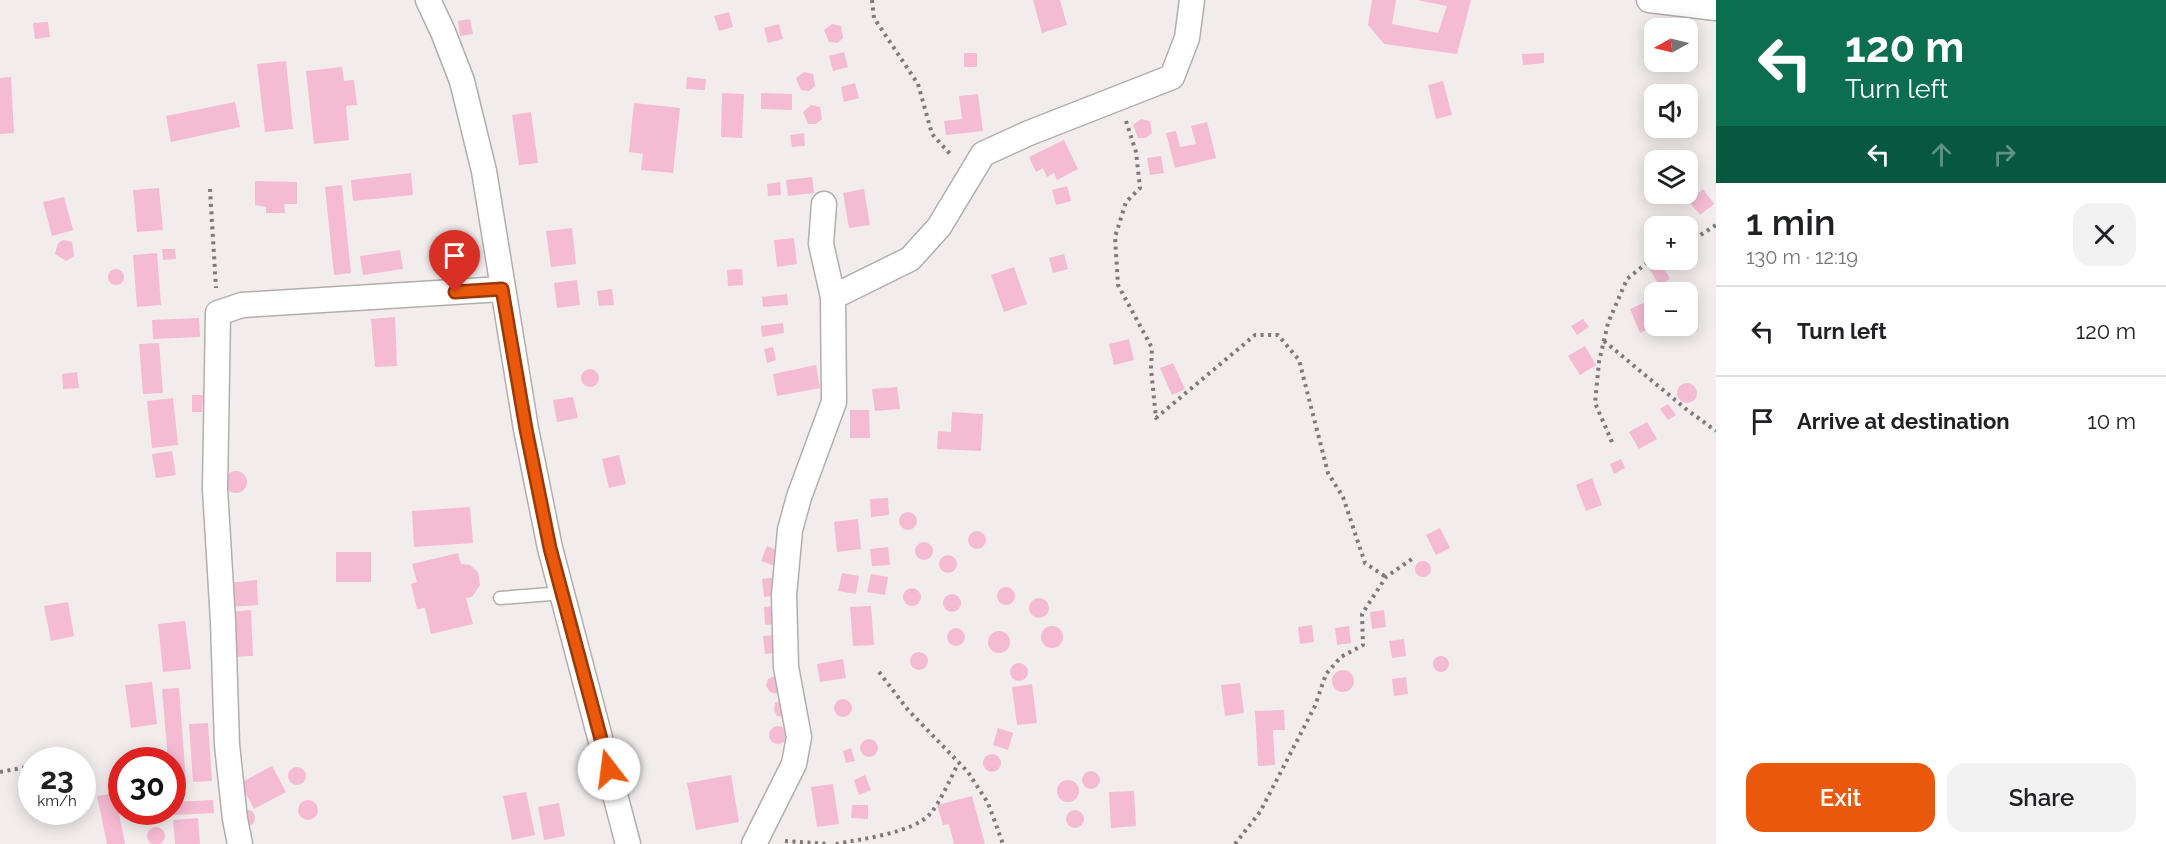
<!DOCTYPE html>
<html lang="en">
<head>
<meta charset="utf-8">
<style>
	body { margin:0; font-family:Raleway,sans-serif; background:#f2f2f2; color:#202124; height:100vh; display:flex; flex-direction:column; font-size:22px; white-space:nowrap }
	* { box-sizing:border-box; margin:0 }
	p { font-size:20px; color:#757577 }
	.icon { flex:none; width:33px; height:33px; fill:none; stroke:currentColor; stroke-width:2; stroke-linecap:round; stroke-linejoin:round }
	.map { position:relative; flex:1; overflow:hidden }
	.sheet { display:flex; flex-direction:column; background:#fff; width:450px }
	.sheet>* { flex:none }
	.top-card { background:#0b6e4f; color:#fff; overflow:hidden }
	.needle { width:39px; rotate:262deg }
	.tools { position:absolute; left:1644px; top:18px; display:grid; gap:12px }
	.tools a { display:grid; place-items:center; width:54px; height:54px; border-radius:12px; background:#fff; box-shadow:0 3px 15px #0003; font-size:30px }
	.speed { position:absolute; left:18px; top:747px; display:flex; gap:12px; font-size:30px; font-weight:700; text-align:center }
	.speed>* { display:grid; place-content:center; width:78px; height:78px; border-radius:50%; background:#fff; box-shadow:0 3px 15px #0003; line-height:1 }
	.speed small { font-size:15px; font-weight:400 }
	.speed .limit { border:9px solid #d22; background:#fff; color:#111 }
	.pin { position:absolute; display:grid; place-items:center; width:51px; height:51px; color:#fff; margin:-62px -26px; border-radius:50% 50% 50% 0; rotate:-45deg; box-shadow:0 0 6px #0007 }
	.pin .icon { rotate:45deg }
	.me { position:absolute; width:66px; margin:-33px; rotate:345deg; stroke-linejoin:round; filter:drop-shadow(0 0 4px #0008) }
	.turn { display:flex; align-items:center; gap:21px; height:126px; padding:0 30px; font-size:27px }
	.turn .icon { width:78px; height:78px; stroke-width:2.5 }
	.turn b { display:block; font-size:42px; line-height:51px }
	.lanes { display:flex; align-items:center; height:57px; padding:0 30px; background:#0003; justify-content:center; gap:30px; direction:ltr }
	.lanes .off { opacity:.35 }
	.round { display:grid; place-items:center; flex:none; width:63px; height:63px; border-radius:18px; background:#f2f2f2 }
	.summary { display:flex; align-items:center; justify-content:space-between; height:102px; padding:0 30px }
	h1 { font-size:36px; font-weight:600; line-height:45px }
	.primary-button { display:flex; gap:12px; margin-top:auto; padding:12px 30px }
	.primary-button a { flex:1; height:69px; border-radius:18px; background:#ea580c; color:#fff; font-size:24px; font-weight:600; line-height:69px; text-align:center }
	.primary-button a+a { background:#f2f2f2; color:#202124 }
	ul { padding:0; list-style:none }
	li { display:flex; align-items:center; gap:18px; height:90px; padding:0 30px; border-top:2px solid #e0e0e0 }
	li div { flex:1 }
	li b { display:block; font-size:22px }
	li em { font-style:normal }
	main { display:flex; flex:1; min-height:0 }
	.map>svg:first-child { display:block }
	.building { fill:#f5bbd3 }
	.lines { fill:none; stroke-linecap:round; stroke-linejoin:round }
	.service-casing { stroke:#b3aeae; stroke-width:15 }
	.minor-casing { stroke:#b3aeae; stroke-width:27 }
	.path { stroke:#7d7a79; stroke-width:4; stroke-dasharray:3 4.5; stroke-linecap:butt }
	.service { stroke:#fff; stroke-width:12 }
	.minor { stroke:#fff; stroke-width:24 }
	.route-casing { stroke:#983908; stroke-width:15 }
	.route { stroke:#ea580c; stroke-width:10 }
</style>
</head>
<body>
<main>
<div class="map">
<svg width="1716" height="844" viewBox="0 0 1716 844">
	<rect width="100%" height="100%" fill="#f2edec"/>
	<g class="building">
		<path d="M1033 0H1060L1067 25 1042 33Z"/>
		<path d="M1372 0H1396L1392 24 1438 33 1447 6 1417 0H1471L1457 54 1384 44 1368 25Z"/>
		<path d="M729 12 733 27 719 31 714 16Z"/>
		<path d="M470 19 473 34 460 36 458 21Z"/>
		<path d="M48 22 50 37 35 39 33 23Z"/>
		<path d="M779 24 783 39 768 43 764 28Z"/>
		<path d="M832 24 841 26 843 38 838 43 829 42 824 30Z"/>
		<path d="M844 52 848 67 833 71 829 56Z"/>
		<rect x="964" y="53" width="13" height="14"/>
		<path d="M1544 53V63L1523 65 1522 54Z"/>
		<path d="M286 61 293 129 265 132 257 64Z"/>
		<path d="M342 67 344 81 354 80 357 105 346 106 349 140 314 144 306 71Z"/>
		<path d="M804 72 813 74 815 86 809 91 801 90 796 78Z"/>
		<path d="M11 77 14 133 0 134V78Z"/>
		<path d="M687 77 706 79 705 90 686 89Z"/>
		<path d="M1443 81 1452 115 1436 119 1428 85Z"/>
		<path d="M855 83 859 98 844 102 841 87Z"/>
		<path d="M722 93 744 94 742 138 721 137Z"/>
		<path d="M761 93 792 94V110L761 109Z"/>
		<path d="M978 94 983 131 946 135 944 121 962 119 959 96Z"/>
		<rect x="1652" y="98" width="2" height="29"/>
		<path d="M235 102 240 127 171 142 166 116Z"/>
		<path d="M634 103 680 108 673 173 641 170 643 154 629 152Z"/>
		<path d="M811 105 820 107 822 119 816 124H808L803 112Z"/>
		<path d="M531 112 538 163 519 165 512 115Z"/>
		<path d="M1141 119 1150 121 1152 133 1146 138H1138L1133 125Z"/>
		<path d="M1207 122 1216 158 1175 168 1166 133 1176 131 1180 147 1196 144 1191 126Z"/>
		<path d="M804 133 805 146 792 147 790 135Z"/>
		<path d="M1064 140 1078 169 1057 180 1054 173 1047 177 1043 168 1036 172 1029 157Z"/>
		<path d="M1161 156 1164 173 1150 175 1147 158Z"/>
		<path d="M411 173 413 195 353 201 351 180Z"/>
		<path d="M812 177 814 193 788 196 786 180Z"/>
		<path d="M255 181 297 182V204H284L285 213H266V207L255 205Z"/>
		<path d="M780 182 781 195 768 196 767 184Z"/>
		<path d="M342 185 351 273 334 275 325 187Z"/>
		<path d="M1067 186 1071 201 1056 205 1052 190Z"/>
		<path d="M159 188 163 230 137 232 133 190Z"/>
		<path d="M864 189 870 225 849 228 843 193Z"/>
		<path d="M1703 189 1714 204 1700 215 1689 202Z"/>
		<path d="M64 197 73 230 52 236 43 202Z"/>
		<path d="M572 228 576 264 551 267 546 231Z"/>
		<path d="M794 238 797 264 777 267 774 240Z"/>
		<path d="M63 240 72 242 74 256 66 261 55 254 58 243Z"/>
		<path d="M162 249H175L176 259 163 260Z"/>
		<path d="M400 250 403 269 363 275 360 256Z"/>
		<path d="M157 253 161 305 137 307 133 255Z"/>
		<path d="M1064 254 1068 269 1053 273 1049 258Z"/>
		<path d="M1661 264 1670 279 1659 285 1650 270Z"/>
		<path d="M1014 267 1027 304 1004 312 991 275Z"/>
		<path d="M742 269 743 285 728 286 727 270Z"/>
		<circle cx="116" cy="277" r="8"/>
		<path d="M577 280 580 305 557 308 554 283Z"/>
		<path d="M612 289 614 305 599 306 597 291Z"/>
		<path d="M787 294 788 305 763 307 762 297Z"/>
		<path d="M1654 298V327L1640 333 1630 309Z"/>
		<path d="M395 317 397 366 375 367 371 319Z"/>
		<path d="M199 318 200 337 153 339 152 320Z"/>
		<path d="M1583 319 1589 327 1577 335 1571 326Z"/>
		<path d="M783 323 784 333 762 337 761 326Z"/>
		<path d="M1129 339 1134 360 1114 365 1109 344Z"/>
		<path d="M159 343 163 393 143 394 139 344Z"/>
		<path d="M1585 346 1596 365 1580 375 1568 356Z"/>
		<path d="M773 347 776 360 767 363 764 349Z"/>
		<path d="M1173 363 1185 389 1172 395 1160 368Z"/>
		<path d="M816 365 820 388 777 396 773 374Z"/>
		<circle cx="590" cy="378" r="9"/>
		<path d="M77 372 79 388 63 389 62 374Z"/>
		<circle cx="1687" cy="393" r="10"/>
		<path d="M897 387 900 409 875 411 872 389Z"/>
		<path d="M192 395H203L202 412H192Z"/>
		<path d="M573 397 578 418 557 422 553 400Z"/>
		<path d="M173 398 178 445 152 448 147 401Z"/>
		<path d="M1668 404 1676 415 1668 420 1660 409Z"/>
		<path d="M850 410H869L870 438H850Z"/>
		<path d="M952 412 983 414 981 451 937 449 938 431 951 432Z"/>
		<path d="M1647 422 1657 439 1639 449 1629 432Z"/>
		<path d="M172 451 176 475 156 478 152 454Z"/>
		<path d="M619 455 626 484 609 488 602 459Z"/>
		<path d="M1621 459 1625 468 1614 474 1610 464Z"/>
		<circle cx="236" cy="482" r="11"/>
		<path d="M1592 478 1602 505 1586 511 1576 485Z"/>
		<path d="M888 498 889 515 871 517 870 499Z"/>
		<path d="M470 507 473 543 414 547 412 511Z"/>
		<circle cx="908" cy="521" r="9"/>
		<path d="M858 519 861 549 837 552 834 522Z"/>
		<path d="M1440 528 1450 548 1436 555 1426 535Z"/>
		<circle cx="977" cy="540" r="9"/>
		<circle cx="924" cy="551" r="9"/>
		<path d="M767 546 783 553 778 567 761 561Z"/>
		<path d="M888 547 890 565 872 566 870 549Z"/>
		<rect x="336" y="552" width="35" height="30"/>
		<path d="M458 553 461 564 470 565 478 572 480 585 472 597 466 598 473 624 431 634 425 608 417 609 411 584 417 582 412 564Z"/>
		<circle cx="948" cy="564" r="9"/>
		<circle cx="1423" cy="569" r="8"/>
		<path d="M842 573 859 576 856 594 838 591Z"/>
		<path d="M871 574 888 577 885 595 867 592Z"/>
		<path d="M780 577 781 595 764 597 762 579Z"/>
		<path d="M257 580 258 605 229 607 228 583Z"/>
		<circle cx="1006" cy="596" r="9"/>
		<circle cx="912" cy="597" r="9"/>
		<circle cx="952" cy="603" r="9"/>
		<circle cx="1039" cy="608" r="10"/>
		<path d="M68 602 74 636 51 641 44 606Z"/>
		<path d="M781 605 783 623 765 625 764 607Z"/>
		<path d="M871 606 874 645 853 646 850 607Z"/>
		<path d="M251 610 253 656 230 657 228 612Z"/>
		<path d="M1384 610 1386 627 1372 629 1370 612Z"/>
		<path d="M185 621 191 669 163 672 158 624Z"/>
		<path d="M1312 625 1314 642 1300 644 1298 627Z"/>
		<path d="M1349 626 1351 643 1337 645 1335 628Z"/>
		<circle cx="1052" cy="637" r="11"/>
		<circle cx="956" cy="637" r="9"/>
		<circle cx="999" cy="642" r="11"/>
		<path d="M781 635 783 652 765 654 763 636Z"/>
		<path d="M1404 639 1406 656 1392 658 1389 641Z"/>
		<circle cx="919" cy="661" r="9"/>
		<circle cx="1441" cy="664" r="8"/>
		<path d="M843 659 846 678 820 682 817 664Z"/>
		<circle cx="1019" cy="672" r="9"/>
		<circle cx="1343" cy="681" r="11"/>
		<path d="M774 676 781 678 782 690 777 694 770 692 766 686 768 679Z"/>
		<path d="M1406 677 1408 694 1394 696 1392 679Z"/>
		<path d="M152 682 157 724 131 728 125 685Z"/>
		<path d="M1240 683 1244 713 1225 716 1221 685Z"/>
		<path d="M1032 684 1037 723 1017 725 1012 687Z"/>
		<path d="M179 688 186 781 172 783V760H168L162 689Z"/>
		<circle cx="843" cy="708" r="9"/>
		<path d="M781 700 784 717 777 716 774 710 775 703Z"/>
		<path d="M1284 710 1285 730H1273L1275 765 1258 766 1255 711Z"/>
		<path d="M208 723 212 781 193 782 189 724Z"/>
		<circle cx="778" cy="735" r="9"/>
		<path d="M998 728 1013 733 1008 750 993 745Z"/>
		<circle cx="869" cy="748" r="9"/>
		<path d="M851 748 855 761 846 763 843 751Z"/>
		<path d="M153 750 155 760H133L132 753Z"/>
		<circle cx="992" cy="763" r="9"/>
		<path d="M272 766 286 792 254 809 240 783Z"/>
		<circle cx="297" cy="776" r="9"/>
		<circle cx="1091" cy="780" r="9"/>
		<path d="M731 775 739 822 696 830 687 783Z"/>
		<path d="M865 775 871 790 859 795 854 780Z"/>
		<circle cx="1068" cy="791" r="11"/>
		<path d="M833 784 839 824 817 827 811 787Z"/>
		<path d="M1134 791 1136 826 1111 828 1109 792Z"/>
		<path d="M526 792 535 835 512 840 503 796Z"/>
		<path d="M115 793 125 844H107L97 796Z"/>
		<path d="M972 796 985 844H954L949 824 943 825 937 805Z"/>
		<path d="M213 800 214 813 174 815 173 802Z"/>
		<circle cx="308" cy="810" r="10"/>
		<path d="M559 803 565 836 544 840 538 807Z"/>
		<path d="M852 805H868V819L851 818Z"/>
		<path d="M245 809 252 811 255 816 254 823 248 827Z"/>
		<circle cx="1075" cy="819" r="9"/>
		<path d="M198 818 200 844H175L173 820Z"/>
		<circle cx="156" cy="836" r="9"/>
	</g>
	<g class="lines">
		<g class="service-casing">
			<path id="service" d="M500 598 563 593"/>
		</g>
		<g class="minor-casing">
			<g id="minor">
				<path d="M428 0 443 32 462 81 484 171 526 429 550 548 628 844"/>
				<path d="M1649 0 1716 8"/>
				<path d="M833 297 910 259 939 227 983 154 1029 133 1172 77 1187 38 1192 0"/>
				<path d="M240 844 235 819 227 745 223 621 215 489 218 313 242 305 502 289"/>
				<path d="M754 844 794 764 799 737 786 667 784 595 790 530 799 497 834 402 833 297 821 244 824 204"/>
			</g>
		</g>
		<g class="path">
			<path d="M872 0 874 18 918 84 932 134 952 156"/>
			<path d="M1126 121 1136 152 1140 188 1126 202 1115 237 1118 285 1152 348 1151 369 1156 418 1255 335H1278L1299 360 1328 473 1343 497 1365 563 1386 577"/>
			<path d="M210 189 216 288"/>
			<path d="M1688 243 1716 225"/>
			<path d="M1604 341 1686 409 1716 431"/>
			<path d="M1612 442 1595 403 1599 362 1608 323 1627 279 1654 257"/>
			<path d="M879 672 908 710 968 772 988 803 1003 844"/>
			<path d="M59 760 65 759"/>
			<path d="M0 772 32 766"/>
			<path d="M785 841 830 844"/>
			<path d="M836 844C861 839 913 833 930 814 941 801 950 779 958 764"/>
			<path d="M1235 844 1260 812 1315 706 1326 674 1341 657 1363 645 1362 614 1386 577 1412 559"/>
		</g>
		<use href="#service" class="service"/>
		<use href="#minor" class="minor"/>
	</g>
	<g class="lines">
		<g class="route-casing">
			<path id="route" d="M455 292 502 289 526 429 550 548 609 769"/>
		</g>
		<use href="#route" class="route"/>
	</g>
</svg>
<div class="tools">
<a><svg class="needle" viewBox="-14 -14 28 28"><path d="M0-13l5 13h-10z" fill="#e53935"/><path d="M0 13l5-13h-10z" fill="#757577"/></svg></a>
<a><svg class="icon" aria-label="sound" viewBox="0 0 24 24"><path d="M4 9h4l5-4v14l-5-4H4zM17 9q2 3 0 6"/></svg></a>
<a><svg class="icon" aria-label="layers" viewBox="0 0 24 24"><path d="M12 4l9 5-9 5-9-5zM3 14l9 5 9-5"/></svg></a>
<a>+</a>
<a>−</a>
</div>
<div class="speed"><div>23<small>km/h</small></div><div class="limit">30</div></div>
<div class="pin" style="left:455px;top:292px;background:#d93025"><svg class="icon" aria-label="arrive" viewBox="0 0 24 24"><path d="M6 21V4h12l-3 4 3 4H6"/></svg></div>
<svg class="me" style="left:609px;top:769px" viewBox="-20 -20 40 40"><circle r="19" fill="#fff"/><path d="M0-13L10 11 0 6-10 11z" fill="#ea580c"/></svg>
</div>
<section class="sheet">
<div class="top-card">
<div class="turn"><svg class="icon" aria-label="left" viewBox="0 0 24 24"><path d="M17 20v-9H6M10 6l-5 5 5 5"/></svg><div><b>120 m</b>Turn left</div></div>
<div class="lanes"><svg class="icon" aria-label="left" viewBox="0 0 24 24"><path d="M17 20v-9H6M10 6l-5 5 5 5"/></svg><svg class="icon off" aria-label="ahead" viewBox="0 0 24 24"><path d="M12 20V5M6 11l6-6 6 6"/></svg><svg class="icon off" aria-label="right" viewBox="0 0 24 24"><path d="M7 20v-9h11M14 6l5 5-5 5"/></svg></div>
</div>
<div class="summary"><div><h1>1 min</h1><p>130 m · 12:19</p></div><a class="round"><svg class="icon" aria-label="close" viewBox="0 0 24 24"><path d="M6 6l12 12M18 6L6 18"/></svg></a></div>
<ul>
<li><svg class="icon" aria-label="left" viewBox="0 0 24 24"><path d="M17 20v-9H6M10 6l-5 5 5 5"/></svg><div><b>Turn left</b></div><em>120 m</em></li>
<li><svg class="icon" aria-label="arrive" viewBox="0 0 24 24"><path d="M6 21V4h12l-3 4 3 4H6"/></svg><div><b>Arrive at destination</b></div><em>10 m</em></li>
</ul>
<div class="primary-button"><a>Exit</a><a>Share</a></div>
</section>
</main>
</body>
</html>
